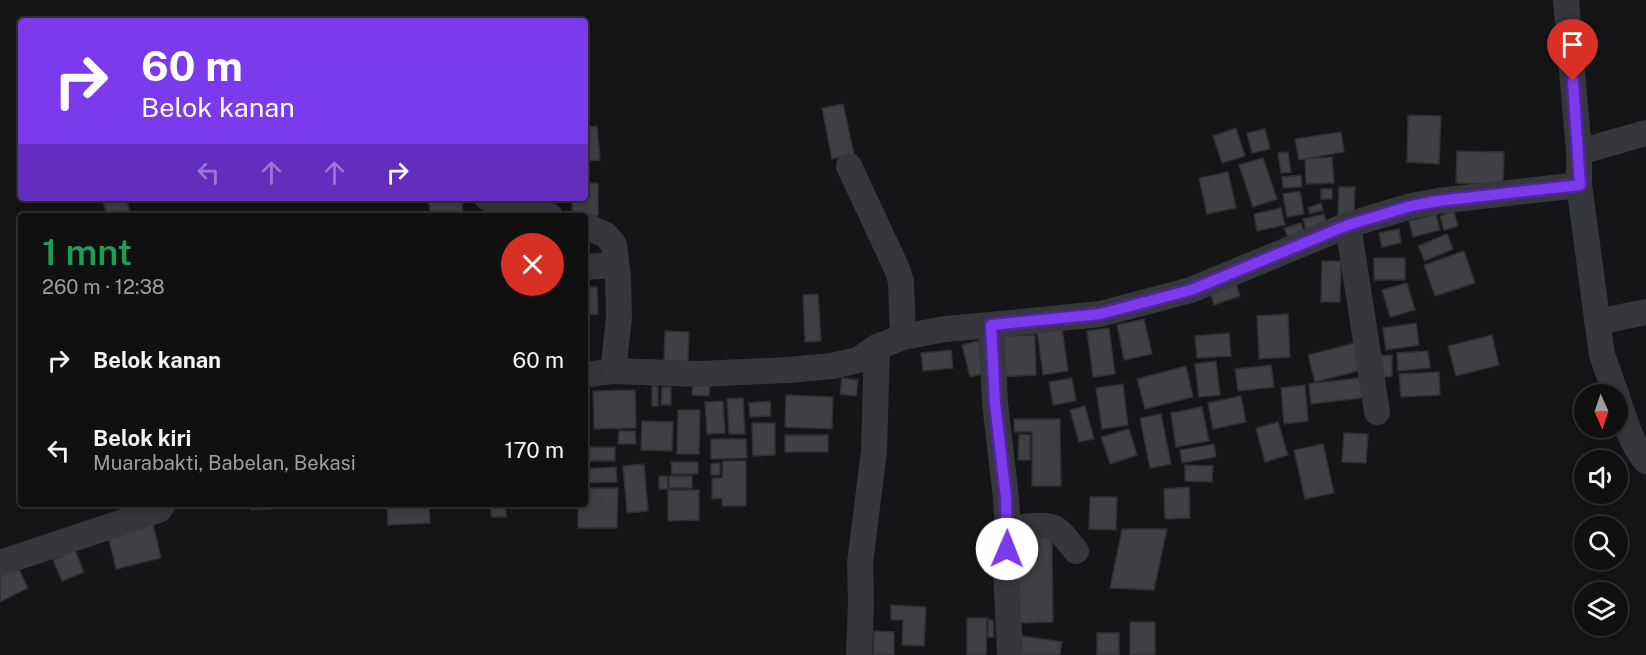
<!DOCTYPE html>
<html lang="id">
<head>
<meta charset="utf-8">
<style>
	body { margin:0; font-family:"Public Sans",sans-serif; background:#19191a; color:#f1f3f6; height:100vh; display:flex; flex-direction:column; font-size:22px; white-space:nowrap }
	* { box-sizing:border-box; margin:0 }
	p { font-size:20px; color:#9c9d9f }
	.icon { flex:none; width:33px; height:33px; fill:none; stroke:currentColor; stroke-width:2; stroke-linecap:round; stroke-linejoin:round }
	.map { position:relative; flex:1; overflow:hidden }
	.side { position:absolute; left:18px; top:213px; width:570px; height:294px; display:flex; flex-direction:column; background:#101011; border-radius:6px; box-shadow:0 3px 15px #0003,0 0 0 2px #303031 }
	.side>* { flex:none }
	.guide { position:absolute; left:18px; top:18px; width:570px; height:183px; border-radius:6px; box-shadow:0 3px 15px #0003,0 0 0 2px #303031; background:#7c3aed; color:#fff; overflow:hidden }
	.needle { width:39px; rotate:177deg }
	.controls { position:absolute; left:1574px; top:384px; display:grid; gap:12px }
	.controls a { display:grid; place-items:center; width:54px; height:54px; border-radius:50%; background:#101011; box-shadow:0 3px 15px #0003,0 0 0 2px #303031; font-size:30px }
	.pin { position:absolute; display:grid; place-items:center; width:51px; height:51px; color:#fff; margin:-62px -26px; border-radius:50% 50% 50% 0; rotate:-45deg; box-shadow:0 0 6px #0007 }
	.pin .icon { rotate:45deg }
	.me { position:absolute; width:66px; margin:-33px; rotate:1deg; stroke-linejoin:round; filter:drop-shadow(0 0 4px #0008) }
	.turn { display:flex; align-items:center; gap:21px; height:126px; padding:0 24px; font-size:27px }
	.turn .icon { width:78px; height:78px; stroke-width:2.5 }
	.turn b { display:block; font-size:42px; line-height:51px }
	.lanes { display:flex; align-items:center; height:57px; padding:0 24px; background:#0003; justify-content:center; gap:30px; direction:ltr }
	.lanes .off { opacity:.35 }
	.round { display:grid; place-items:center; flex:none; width:63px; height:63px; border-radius:32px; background:#19191a }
	.head { display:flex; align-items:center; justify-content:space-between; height:102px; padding:0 24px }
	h1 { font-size:36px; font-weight:600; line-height:45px; color:#1e9e55 }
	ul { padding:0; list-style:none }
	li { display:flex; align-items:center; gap:18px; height:90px; padding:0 24px }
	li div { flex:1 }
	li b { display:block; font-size:22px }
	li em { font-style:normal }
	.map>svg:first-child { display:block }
	.building { fill:#3e4044; stroke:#2e2f33; stroke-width:1.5 }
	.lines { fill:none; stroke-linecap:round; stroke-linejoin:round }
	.minor { stroke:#35373c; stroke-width:26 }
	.route-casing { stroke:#51269a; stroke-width:15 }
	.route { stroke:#7c3aed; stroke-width:10 }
</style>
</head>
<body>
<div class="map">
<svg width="1646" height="655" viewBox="0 0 1646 655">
	<rect width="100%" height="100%" fill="#151517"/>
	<g class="building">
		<path d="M843 104 854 154 832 159 822 108Z"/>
		<path d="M1408 115 1441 116 1439 164 1407 162Z"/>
		<path d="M597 126 600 160 585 161V127Z"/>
		<path d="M1236 128 1245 156 1222 163 1213 136Z"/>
		<path d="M1265 129 1270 149 1252 153 1247 133Z"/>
		<path d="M1341 132 1344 152 1299 160 1295 139Z"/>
		<path d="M1457 151 1504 152 1503 185 1456 183Z"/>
		<path d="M1288 152 1291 172 1281 173 1278 153Z"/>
		<path d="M1332 157 1334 183 1306 184 1305 159Z"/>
		<path d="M1263 158 1277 199 1253 207 1239 165Z"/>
		<path d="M1228 172 1236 208 1207 214 1199 178Z"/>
		<path d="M1301 175 1302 187 1283 188 1282 177Z"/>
		<path d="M585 183H598V216H572V198H585Z"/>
		<path d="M1339 187H1355L1354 215H1338Z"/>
		<rect x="1321" y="189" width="11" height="10"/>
		<path d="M1300 191 1304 214 1287 217 1283 194Z"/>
		<path d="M102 198H126L131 216H107Z"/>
		<path d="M462 199 463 216H430L429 202Z"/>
		<path d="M1321 203 1323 210 1310 214 1308 208Z"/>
		<path d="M1281 208 1285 225 1257 231 1254 214Z"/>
		<path d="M1454 211 1458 226 1444 230 1440 216Z"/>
		<path d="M1324 214 1327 226 1306 231 1303 219Z"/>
		<path d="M1436 214 1440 230 1413 237 1409 221Z"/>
		<path d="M1301 223 1304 233 1288 238 1284 228Z"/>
		<path d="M1399 229 1401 243 1382 247 1379 233Z"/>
		<path d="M1447 234 1453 249 1425 261 1418 246Z"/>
		<path d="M1464 251 1475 283 1435 296 1424 265Z"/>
		<rect x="1374" y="258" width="31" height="22"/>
		<path d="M1322 261H1341L1340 302H1321Z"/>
		<path d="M1234 278 1240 296 1214 305 1208 286Z"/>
		<path d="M1407 283 1415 310 1390 317 1382 290Z"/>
		<path d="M585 287H597L598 314 585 315Z"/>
		<path d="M818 294 821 341 805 342 803 295Z"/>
		<path d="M1288 314 1290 357 1259 359 1257 316Z"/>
		<path d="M1144 319 1152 354 1124 360 1117 325Z"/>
		<path d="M1416 323 1419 345 1386 350 1383 328Z"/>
		<path d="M1062 328 1068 371 1043 375 1037 331Z"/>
		<path d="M1109 328 1115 374 1093 377 1087 331Z"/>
		<path d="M665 331 689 332 688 363 664 362Z"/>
		<path d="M1229 333 1231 356 1197 358 1195 336Z"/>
		<path d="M1035 335 1036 375 999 377 998 336Z"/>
		<path d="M1492 335 1499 365 1456 376 1448 346Z"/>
		<path d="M978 341 986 373 970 377 962 345Z"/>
		<path d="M1355 343 1362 370 1315 382 1308 355Z"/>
		<path d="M951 350 953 368 923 371 921 353Z"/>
		<path d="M1428 351 1430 368 1398 371 1397 353Z"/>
		<path d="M1392 355V376L1380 377 1379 356Z"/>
		<path d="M1216 361 1220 395 1199 397 1195 364Z"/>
		<path d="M1271 365 1274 387 1238 391 1235 369Z"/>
		<path d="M1186 366 1193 397 1145 409 1137 379Z"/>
		<path d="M1439 372 1440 395 1401 397 1399 374Z"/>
		<path d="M1366 377 1369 397 1311 404 1309 384Z"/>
		<path d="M842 378 858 380 856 396 840 394Z"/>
		<path d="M1072 378 1076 401 1053 405 1049 382Z"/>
		<path d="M693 382 710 383 709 396 692 395Z"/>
		<path d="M1123 384 1128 425 1102 429 1096 388Z"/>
		<path d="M1305 385 1308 421 1284 424 1281 388Z"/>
		<rect x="652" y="386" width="6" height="20"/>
		<path d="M662 387H671V405H661Z"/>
		<path d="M635 390 636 428 594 429 593 391Z"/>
		<path d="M786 395 833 397 832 429 785 427Z"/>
		<path d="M1241 396 1246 422 1213 429 1208 403Z"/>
		<path d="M743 398 745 434H729L727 399Z"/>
		<path d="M723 401 725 433 707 434 705 402Z"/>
		<path d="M770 401 771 416 750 417 749 403Z"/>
		<path d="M1085 406 1094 439 1079 442 1070 410Z"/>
		<path d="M1202 407 1209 441 1176 447 1171 413Z"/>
		<path d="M678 410H700L699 454H677Z"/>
		<path d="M1161 414 1171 464 1150 468 1140 418Z"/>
		<path d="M1014 419H1060L1061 486H1032V432H1014Z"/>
		<path d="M642 421 673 422 672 451 641 450Z"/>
		<path d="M1278 422 1288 455 1265 462 1256 428Z"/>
		<path d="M752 423H775V455L753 456Z"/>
		<path d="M1129 429 1137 455 1110 464 1101 437Z"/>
		<path d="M619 431H635L636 444H618Z"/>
		<path d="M1344 433 1368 434 1366 463 1342 462Z"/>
		<path d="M1019 434 1030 435V460H1018Z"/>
		<rect x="785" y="435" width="43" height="17"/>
		<path d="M711 439H746L747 458 711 459Z"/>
		<path d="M1214 444 1216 457 1182 463 1180 450Z"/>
		<path d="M1323 444 1334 493 1305 499 1294 450Z"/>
		<rect x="586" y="447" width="29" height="14"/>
		<path d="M723 461H746V506H722V498L712 499V478H722Z"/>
		<path d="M671 462H698V474H672Z"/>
		<path d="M720 463V475H711V464Z"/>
		<path d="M644 464 648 511 627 513 623 466Z"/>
		<path d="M1185 465 1213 466 1212 482 1185 481Z"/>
		<path d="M616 467 617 482 585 483V469Z"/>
		<path d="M659 476H667L668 489H659Z"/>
		<rect x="669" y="476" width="23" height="12"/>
		<path d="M1189 487 1190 518 1165 519 1164 489Z"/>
		<path d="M585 488H618L617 528H578V504H585Z"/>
		<path d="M668 490H699V520L668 521Z"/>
		<path d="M1090 497H1117L1116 530 1089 529Z"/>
		<path d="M251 504H272V509L251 510Z"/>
		<path d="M410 504 429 505 430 523 388 525 387 506 410 505Z"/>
		<path d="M514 504H548V506L515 509Z"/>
		<rect x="491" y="505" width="15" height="12"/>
		<path d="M153 524 161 558 116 569 108 535Z"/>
		<path d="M1122 529H1167L1154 590 1110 588Z"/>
		<path d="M1014 537H1052L1053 622 1015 623Z"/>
		<path d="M75 550 84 572 62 581 53 560Z"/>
		<path d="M17 565 28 588 0 602V573Z"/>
		<path d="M891 605 926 607 924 646 902 645 903 620H891Z"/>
		<path d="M967 618H987L986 655H967Z"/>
		<path d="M988 619 993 620 994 637H988Z"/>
		<rect x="1130" y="622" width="25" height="33"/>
		<path d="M874 631 894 632V655H873Z"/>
		<rect x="1097" y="633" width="22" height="22"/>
		<path d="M1022 636 1062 642 1060 655H1019Z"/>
	</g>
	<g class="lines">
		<g class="minor">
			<path d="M1566 0 1579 152V185L1602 355 1616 394"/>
			<path d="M1579 152 1646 133"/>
			<path d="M849 166 897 269 901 281 903 337"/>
			<path d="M487 198 550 216"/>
			<path d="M1348 225 1377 412"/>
			<path d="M585 226 606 235 614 245 618 277 619 318 613 371 585 375"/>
			<path d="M585 267 616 265"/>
			<path d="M1597 322 1646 312"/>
			<path d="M991 325 995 403 1006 498 1008 530 1006 569 1010 655"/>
			<path d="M613 371 699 374 789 370 832 366 858 360 877 347 903 337 945 329 991 325 1100 314 1191 290 1348 225 1411 206 1438 201 1579 185"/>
			<path d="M1617 397C1624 418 1631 444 1646 461"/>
			<path d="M1008 530C1019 528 1047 522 1056 529 1064 534 1070 544 1076 551"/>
			<path d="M0 563 159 510 163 504"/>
			<path d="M859 655 861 601 860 563 874 451 877 347"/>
		</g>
	</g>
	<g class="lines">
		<g class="route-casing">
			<path id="route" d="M1007 549 1006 498 995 403 991 325 1100 314 1191 290 1348 225 1411 206 1438 201 1580 185 1573 81"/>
		</g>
		<use href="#route" class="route"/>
	</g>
</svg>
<div class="controls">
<a><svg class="needle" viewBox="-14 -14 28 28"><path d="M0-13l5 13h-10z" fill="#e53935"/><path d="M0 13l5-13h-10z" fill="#9c9d9f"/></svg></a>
<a><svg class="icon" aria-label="sound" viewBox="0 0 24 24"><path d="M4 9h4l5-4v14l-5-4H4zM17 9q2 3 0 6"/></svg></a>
<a><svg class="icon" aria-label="search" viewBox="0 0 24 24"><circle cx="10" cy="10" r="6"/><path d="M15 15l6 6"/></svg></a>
<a><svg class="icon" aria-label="layers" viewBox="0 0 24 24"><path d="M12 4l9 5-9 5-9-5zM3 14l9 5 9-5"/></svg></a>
</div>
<div class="pin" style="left:1573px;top:81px;background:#d93025"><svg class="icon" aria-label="arrive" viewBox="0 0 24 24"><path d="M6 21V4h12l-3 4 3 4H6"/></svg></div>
<svg class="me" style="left:1007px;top:549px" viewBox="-20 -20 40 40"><circle r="19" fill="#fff"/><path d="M0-13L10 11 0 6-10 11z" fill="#7c3aed"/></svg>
<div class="guide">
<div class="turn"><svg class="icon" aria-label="right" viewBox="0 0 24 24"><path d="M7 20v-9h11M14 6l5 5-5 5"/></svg><div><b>60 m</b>Belok kanan</div></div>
<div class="lanes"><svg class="icon off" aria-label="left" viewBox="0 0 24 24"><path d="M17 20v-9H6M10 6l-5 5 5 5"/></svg><svg class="icon off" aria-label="ahead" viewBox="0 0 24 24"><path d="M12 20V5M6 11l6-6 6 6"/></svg><svg class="icon off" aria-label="ahead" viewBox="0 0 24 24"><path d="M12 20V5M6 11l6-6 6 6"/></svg><svg class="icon" aria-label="right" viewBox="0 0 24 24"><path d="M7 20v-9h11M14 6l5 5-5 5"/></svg></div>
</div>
<section class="side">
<div class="head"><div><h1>1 mnt</h1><p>260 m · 12:38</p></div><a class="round" style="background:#d93025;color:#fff"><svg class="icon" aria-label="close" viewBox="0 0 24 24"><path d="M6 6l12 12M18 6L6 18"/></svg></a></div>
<ul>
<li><svg class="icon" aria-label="right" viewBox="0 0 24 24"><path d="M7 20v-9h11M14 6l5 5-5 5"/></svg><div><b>Belok kanan</b></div><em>60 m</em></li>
<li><svg class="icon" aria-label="left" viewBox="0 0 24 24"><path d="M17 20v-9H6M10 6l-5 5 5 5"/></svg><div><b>Belok kiri</b><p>Muarabakti, Babelan, Bekasi</p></div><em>170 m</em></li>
</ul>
</section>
</div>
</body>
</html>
